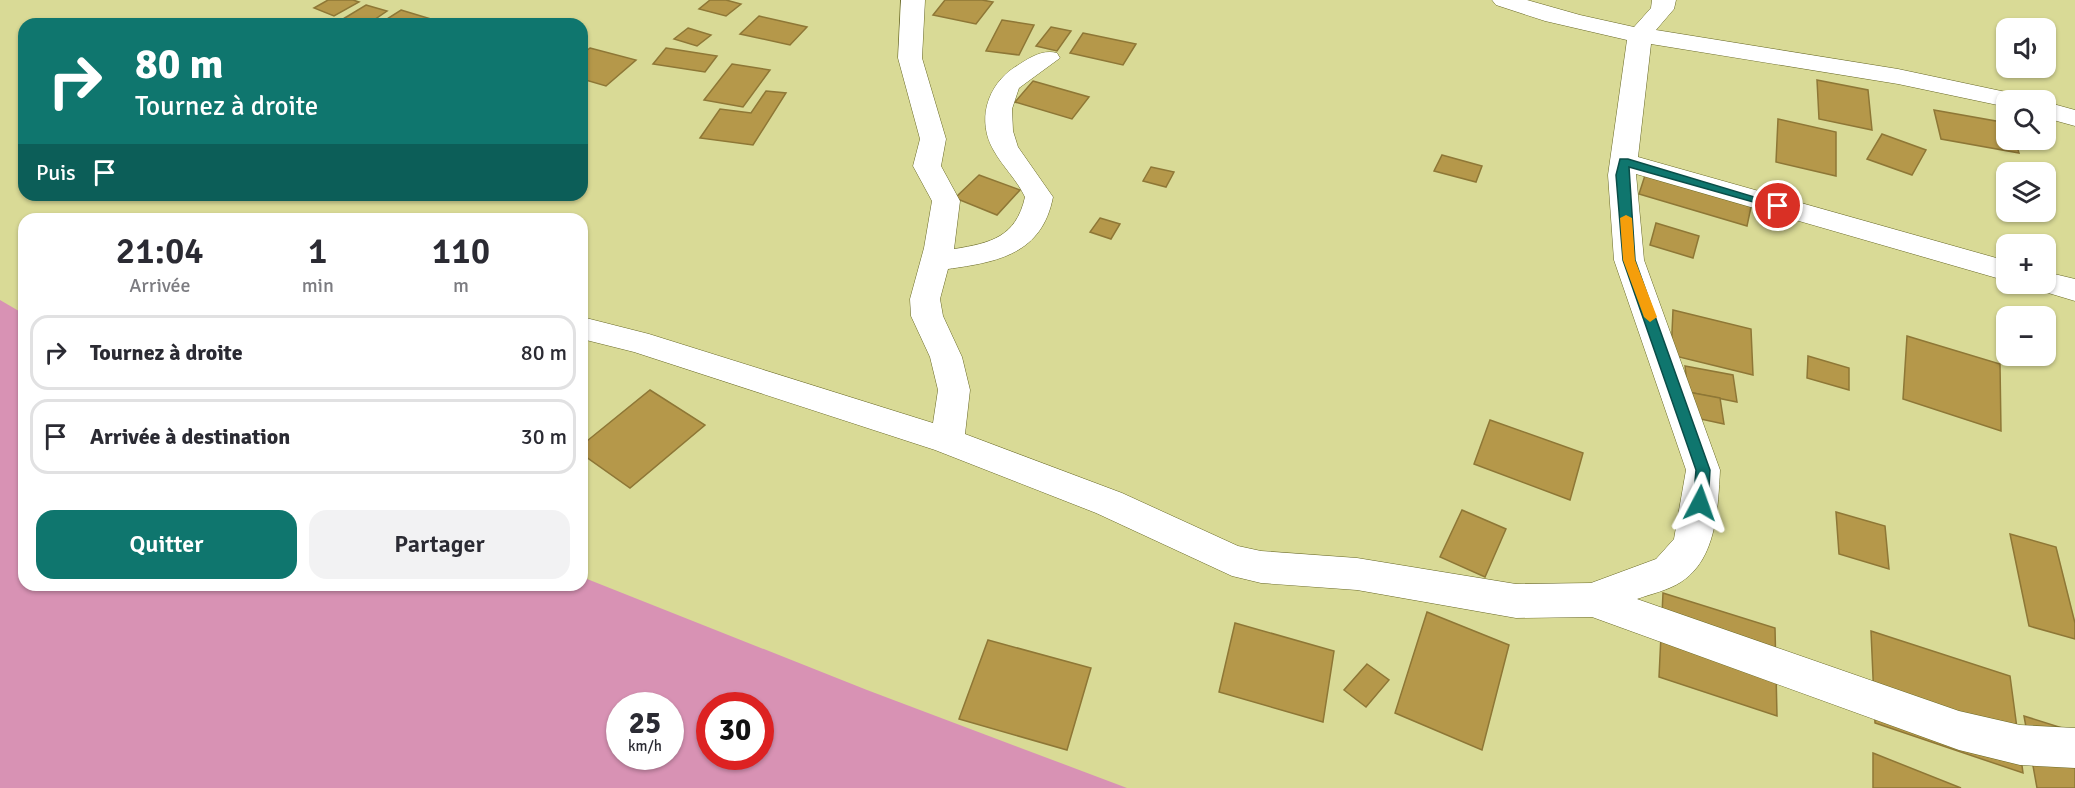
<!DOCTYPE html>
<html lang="fr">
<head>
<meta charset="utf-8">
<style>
	body { margin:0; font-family:Signika,sans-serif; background:#f2f2f3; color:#2b2b33; height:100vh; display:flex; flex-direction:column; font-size:22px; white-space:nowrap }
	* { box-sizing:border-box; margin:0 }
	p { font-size:20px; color:#7c7c81 }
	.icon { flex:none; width:33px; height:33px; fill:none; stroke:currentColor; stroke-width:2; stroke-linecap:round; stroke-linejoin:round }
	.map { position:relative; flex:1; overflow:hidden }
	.sheet { position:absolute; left:18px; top:213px; width:570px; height:378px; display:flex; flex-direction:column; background:#fff; border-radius:18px; box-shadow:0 2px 4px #0004 }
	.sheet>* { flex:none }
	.guide { position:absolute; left:18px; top:18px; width:570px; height:183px; border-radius:18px; box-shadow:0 2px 4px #0004; background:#0f766e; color:#fff; overflow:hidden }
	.fabs { position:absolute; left:1996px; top:18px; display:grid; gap:12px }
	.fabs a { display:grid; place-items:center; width:60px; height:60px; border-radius:12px; background:#fff; box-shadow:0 2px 4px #0004; font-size:30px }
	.speed { position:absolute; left:606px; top:692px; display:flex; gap:12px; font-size:30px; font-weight:700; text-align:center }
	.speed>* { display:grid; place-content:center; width:78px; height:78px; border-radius:50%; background:#fff; box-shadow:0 2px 4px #0004; line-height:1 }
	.speed small { font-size:15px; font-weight:400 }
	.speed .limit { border:9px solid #d22; background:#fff; color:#111 }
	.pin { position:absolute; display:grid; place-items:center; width:51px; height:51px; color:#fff; margin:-26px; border:3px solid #fff; border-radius:50%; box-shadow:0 2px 6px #0007 }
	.me { position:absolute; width:66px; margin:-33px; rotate:4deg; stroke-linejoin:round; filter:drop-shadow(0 0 4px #0008) }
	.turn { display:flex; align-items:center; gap:21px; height:126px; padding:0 18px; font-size:27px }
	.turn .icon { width:78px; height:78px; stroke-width:2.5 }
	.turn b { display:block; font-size:42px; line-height:51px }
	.then { display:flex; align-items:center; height:57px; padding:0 18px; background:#0003; gap:12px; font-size:22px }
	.eta { display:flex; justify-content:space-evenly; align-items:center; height:102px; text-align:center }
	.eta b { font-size:36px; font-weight:600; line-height:42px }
	.button { display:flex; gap:12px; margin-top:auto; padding:12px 18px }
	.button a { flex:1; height:69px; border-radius:18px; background:#0f766e; color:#fff; font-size:24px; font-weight:600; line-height:69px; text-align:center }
	.button a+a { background:#f2f2f3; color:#2b2b33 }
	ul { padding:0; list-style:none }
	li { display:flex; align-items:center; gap:18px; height:75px; margin:0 12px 9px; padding:0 6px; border:3px solid #e1e1e2; border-radius:18px }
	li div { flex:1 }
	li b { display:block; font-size:22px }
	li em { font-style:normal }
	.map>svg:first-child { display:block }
	.green { fill:#d892b4; fill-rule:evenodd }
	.building { fill:#b5984a; stroke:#8e7736; stroke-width:1.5 }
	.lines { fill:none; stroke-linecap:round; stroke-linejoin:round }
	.street-casing { stroke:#686826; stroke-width:1 }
	.street { fill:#fff; fill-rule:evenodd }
	.route { fill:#0f766e; stroke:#0a4d48; stroke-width:1.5 }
	.slow { fill:#f59e0b }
</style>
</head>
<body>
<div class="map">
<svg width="2075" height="788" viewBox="0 0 2075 788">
	<rect width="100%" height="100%" fill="#d9da96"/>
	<path class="green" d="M0 300 24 314V585H582V577L867 690 1127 788H0ZM620 705H670V756H620ZM710 705H760V756H710Z"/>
	<g class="building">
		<path d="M328 0H353L359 2 334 16 314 8Z"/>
		<path d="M710 0H726L741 4 726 16 699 9Z"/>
		<path d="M945 0H982L993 2 976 24 933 15Z"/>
		<path d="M366 5 387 11 368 24 343 19Z"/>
		<path d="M401 10 431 19 424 24H379Z"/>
		<path d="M759 16 807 27 790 45 740 34Z"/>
		<path d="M1002 20 1034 25 1019 55 986 51Z"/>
		<path d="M1051 27 1071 31 1057 51 1036 46Z"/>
		<path d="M688 28 711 35 697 46 674 39Z"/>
		<path d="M1083 33 1136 44 1123 65 1070 53Z"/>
		<path d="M590 48 636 60 606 86 582 79V54Z"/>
		<path d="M666 48 717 56 705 72 653 64Z"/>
		<path d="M732 64 770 70 743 107 704 100Z"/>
		<path d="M1817 80 1868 90 1872 130 1819 119Z"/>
		<path d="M1033 81 1089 97 1072 119 1015 102Z"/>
		<path d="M766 91 786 93 753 145 700 138 720 109 751 113Z"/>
		<path d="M1934 110 2007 123V140H2015L2019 153 1941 139Z"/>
		<path d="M1778 119 1836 132V176L1776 162Z"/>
		<path d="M1882 134 1926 150 1912 175 1867 159Z"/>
		<path d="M1442 155 1482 166 1476 182 1434 171Z"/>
		<path d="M1649 163 1754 193 1747 226 1639 194Z"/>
		<path d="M1151 167 1174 172 1166 187 1143 181Z"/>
		<path d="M979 175 1020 190 997 215 955 198Z"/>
		<path d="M1100 218 1120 224 1111 239 1090 232Z"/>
		<path d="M1656 223 1699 236 1693 258 1650 245Z"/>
		<path d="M1673 310 1751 329 1753 375 1671 355Z"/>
		<path d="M1907 336 2000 364 2001 431 1903 399Z"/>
		<path d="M1808 356 1849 368V390L1807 378Z"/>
		<path d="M1685 366 1733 375 1737 402 1688 392Z"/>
		<path d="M650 390 705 425 630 488 582 454V445Z"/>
		<path d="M1688 392 1720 398 1724 424 1691 417Z"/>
		<path d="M1490 420 1583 453 1570 500 1474 464Z"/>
		<path d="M1462 510 1506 529 1485 577 1440 557Z"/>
		<path d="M1836 512 1885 526 1889 569 1839 554Z"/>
		<path d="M2010 534 2056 547 2075 623V639L2029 626Z"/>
		<path d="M1663 593 1775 628 1777 716 1659 677Z"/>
		<path d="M1427 612 1509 645 1482 750 1395 713Z"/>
		<path d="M1235 623 1334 651 1323 722 1219 692Z"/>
		<path d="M1871 631 2010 676 2023 773 1875 723Z"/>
		<path d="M988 640 1091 668 1067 750 959 719Z"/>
		<path d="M1367 664 1389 680 1366 707 1344 690Z"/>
		<path d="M2024 716 2075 732V788H2037Z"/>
		<path d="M1873 753 1961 788H1873Z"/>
	</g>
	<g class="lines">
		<g class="street-casing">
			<g id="street">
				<path d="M901 0H925L922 58 946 139 941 166 960 201 954 249C991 243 1016 237 1025 197 1017 180 1003 167 994 151 976 121 987 85 1015 67 1028 59 1041 49 1057 53L1060 58 1019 88 1012 109 1013 131 1018 147 1053 197C1042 254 998 262 948 269L940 299 943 316 962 357 970 390 965 434 1122 493 1238 546 1261 551 1357 558 1516 584 1591 583 1656 559 1674 539 1686 470 1614 260 1608 175 1627 40 1545 21 1496 5 1492 0H1527L1580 15 1634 27 1651 8 1652 0H1676L1674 9 1656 30 1898 69 2020 95 2023 100H2007V107L1898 84 1651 44 1638 157 2007 261V281L1636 174 1644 260 1720 470C1718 507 1717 559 1681 582 1669 590 1651 594 1637 599L1959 711 2020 725 2075 728V768L2020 765 1959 750 1592 617 1516 618 1357 590 1261 583 1232 576 1096 513 935 450 634 352 582 339V317L649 334 933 423 938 390 930 357 911 316 910 299 924 248 932 201 913 166 920 139 898 58Z"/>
				<path d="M2046 102 2075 110V126L2046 118Z"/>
				<path d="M2046 272 2075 279V301L2035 289 2032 284H2046Z"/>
			</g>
		</g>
		<use href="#street" class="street"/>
	</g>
	<path class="route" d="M1620 159H1628L1784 206 1778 209 1629 167 1635 260 1710 470 1708 503 1700 509 1693 503 1696 470 1623 260 1616 175Z"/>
	<path class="slow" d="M1626 215 1632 218 1635 260 1657 317 1650 322 1644 317 1623 260 1620 218Z"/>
</svg>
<div class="fabs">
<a><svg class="icon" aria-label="sound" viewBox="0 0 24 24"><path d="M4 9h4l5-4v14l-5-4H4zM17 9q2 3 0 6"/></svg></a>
<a><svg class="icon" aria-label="search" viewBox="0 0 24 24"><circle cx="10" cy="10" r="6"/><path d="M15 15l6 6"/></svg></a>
<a><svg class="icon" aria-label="layers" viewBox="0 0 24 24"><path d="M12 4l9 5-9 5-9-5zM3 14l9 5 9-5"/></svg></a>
<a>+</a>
<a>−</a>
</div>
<div class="speed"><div>25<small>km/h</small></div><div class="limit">30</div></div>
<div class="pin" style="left:1778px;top:206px;background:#d93025"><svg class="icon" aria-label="arrive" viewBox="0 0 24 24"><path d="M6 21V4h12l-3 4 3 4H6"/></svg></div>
<svg class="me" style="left:1700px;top:503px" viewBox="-20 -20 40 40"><path d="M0-17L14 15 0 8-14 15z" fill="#0f766e" stroke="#fff" stroke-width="4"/></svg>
<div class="guide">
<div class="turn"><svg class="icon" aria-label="right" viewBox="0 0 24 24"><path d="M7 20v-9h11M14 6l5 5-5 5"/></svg><div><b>80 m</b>Tournez à droite</div></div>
<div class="then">Puis<svg class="icon" aria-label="arrive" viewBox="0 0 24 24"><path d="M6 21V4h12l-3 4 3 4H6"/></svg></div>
</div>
<section class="sheet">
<div class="eta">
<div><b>21:04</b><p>Arrivée</p></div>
<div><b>1</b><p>min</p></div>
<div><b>110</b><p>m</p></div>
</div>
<ul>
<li><svg class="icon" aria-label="right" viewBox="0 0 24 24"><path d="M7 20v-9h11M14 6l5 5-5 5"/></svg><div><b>Tournez à droite</b></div><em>80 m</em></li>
<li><svg class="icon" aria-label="arrive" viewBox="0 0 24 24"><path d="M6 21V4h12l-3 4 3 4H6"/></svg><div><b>Arrivée à destination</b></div><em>30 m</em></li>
</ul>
<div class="button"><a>Quitter</a><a>Partager</a></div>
</section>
</div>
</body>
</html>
